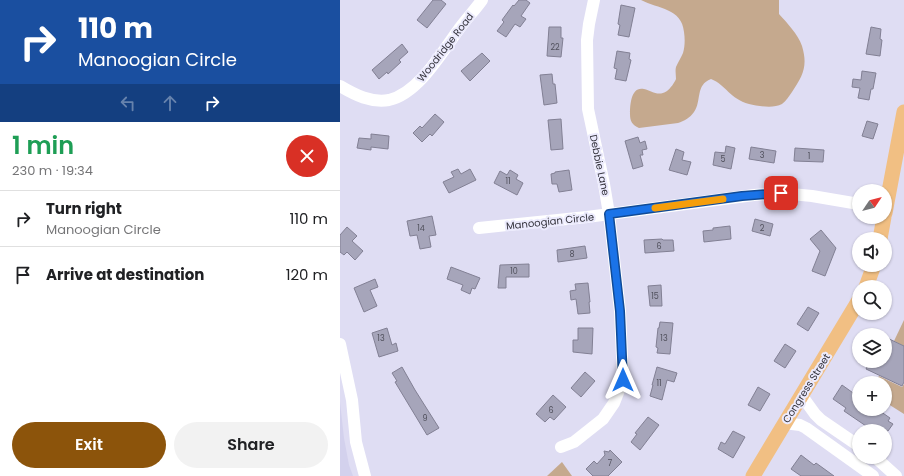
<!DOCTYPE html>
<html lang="en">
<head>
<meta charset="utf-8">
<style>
	body { margin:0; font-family:Poppins,sans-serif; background:#f2f2f2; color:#202124; height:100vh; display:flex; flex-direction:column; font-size:15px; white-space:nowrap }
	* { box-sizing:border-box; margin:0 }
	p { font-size:13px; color:#757577 }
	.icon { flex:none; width:22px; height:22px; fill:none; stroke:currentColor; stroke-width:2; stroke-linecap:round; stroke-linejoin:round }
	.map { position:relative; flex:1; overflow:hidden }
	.side { display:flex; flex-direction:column; background:#fff; width:340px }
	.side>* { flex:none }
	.banner { background:#1a4fa0; color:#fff; overflow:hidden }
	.needle { width:26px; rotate:55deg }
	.tools { position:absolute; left:512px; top:184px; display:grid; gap:8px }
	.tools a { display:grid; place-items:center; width:40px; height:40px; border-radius:50%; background:#fff; box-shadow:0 1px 3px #0004; font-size:20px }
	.pin { position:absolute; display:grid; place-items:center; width:34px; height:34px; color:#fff; margin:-17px; border-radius:8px; box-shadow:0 2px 6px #0006 }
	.me { position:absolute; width:44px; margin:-22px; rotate:0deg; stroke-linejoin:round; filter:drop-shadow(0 0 3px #0008) }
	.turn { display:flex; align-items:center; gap:14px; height:84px; padding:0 12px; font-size:18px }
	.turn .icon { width:52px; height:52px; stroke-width:2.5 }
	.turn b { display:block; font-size:28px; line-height:34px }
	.lanes { display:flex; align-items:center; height:38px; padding:0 12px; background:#0003; justify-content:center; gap:20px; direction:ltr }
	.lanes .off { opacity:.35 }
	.round { display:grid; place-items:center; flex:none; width:42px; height:42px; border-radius:21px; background:#f2f2f2 }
	.head { display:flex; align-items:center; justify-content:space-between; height:68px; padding:0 12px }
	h1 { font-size:24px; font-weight:600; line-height:30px; color:#1e9e55 }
	.action { display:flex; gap:8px; margin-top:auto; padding:8px 12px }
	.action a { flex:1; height:46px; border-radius:24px; background:#8c540b; color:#fff; font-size:16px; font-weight:600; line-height:46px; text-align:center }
	.action a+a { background:#f2f2f2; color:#202124 }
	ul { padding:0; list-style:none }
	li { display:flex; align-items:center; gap:12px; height:56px; padding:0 12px; border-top:1px solid #e0e0e0 }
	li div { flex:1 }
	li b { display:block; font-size:15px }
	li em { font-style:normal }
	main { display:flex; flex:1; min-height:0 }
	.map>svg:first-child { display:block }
	.built { fill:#d3d1ed }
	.green { fill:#c5a98e }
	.building { fill:#a6a5ba; stroke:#828094 }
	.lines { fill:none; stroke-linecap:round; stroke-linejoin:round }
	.minor { stroke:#fff; stroke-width:12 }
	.major { stroke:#f1bf83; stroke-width:15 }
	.route-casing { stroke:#114b97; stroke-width:10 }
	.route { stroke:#1a73e8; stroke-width:7 }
	.slow { stroke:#f59e0b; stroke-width:7 }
	.labels { text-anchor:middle; stroke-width:4; stroke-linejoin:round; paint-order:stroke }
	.number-label { font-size:8px; fill:#50505c }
	.street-label { font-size:10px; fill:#34333c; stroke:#ecebfd }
</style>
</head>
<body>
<main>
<section class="side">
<div class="banner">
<div class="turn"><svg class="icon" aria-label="right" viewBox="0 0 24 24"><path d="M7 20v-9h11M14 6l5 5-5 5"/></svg><div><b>110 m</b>Manoogian Circle</div></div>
<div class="lanes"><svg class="icon off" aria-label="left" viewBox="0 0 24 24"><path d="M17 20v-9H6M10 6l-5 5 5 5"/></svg><svg class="icon off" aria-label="ahead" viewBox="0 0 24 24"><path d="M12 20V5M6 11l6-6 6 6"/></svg><svg class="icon" aria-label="right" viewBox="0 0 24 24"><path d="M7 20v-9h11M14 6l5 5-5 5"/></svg></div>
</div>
<div class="head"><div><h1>1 min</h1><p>230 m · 19:34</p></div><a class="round" style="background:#d93025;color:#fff"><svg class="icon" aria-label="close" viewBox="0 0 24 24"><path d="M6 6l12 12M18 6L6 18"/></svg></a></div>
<ul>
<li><svg class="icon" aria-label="right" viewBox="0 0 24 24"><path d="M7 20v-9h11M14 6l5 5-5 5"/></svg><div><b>Turn right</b><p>Manoogian Circle</p></div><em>110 m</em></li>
<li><svg class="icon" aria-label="arrive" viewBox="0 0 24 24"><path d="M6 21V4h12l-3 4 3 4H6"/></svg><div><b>Arrive at destination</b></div><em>120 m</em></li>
</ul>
<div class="action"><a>Exit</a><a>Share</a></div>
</section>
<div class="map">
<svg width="564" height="476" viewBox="0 0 564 476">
	<rect width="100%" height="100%" fill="#dfddf3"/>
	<path class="built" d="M0 402 4 438 9 465 13 476H0Z"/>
	<g class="green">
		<path d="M301 0H439V14C447 23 458 34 462 46 468 66 463 76 452 92 449 96 446 101 442 104 433 109 418 106 409 104 390 99 386 85 371 79 355 85 362 101 354 112 350 118 344 121 338 123L299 128C292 125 290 121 290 114 290 105 291 86 304 89 312 91 318 97 327 91 330 89 335 82 336 79 336 75 335 71 336 67 338 62 341 58 343 53 345 46 345 39 344 32 342 8 318 9 301 0Z"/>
		<path d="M564 320V346L554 341Z"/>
		<path d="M539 376 562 387 564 384V414L545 402V383H535Z"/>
		<path d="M222 462 232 476H207Z"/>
	</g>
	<g class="building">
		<path d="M93 0H101L106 4 87 28 77 20Z"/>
		<path d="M179 0H186L190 3 181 16 186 19 180 27 175 24 166 37 157 31 164 22 162 20 173 5 174 6Z"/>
		<path d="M281 5 295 8 289 37 278 35 280 25 278 24Z"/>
		<path d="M209 27H221V38H223L221 57 207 56Z"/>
		<path d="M531 27 541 29 540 39 542 40 540 56 526 54Z"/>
		<path d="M62 44 68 52 59 60 61 62 48 74 47 72 39 79 32 70Z"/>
		<path d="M277 51 290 53 289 59 291 60 286 81 275 79 277 69 274 68Z"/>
		<path d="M142 53 150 61 130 81 121 71Z"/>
		<path d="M522 71 536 73 533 89H531L529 100 518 98 520 88 512 87 513 79 521 80Z"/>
		<path d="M212 74 213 84H215L217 103 204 105 200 75Z"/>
		<path d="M95 114 104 122 92 136 90 134 82 142 73 133 80 126 82 128Z"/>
		<path d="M221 119 223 149 211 150 208 120Z"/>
		<path d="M527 121 538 124 533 139 522 136Z"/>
		<path d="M31 134 49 136 48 149 31 147V150L17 148 19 138 31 139Z"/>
		<path d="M298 137 300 143 305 141 307 149 302 150 303 155H300L303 166 293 169 285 141Z"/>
		<path d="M386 146 395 148 391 169 373 165 375 152 385 153Z"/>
		<path d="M411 147 436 151 434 163 409 159Z"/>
		<path d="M455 148 484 150 483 162 454 161Z"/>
		<path d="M336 149 344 152 342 160 351 162 347 175 329 170Z"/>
		<path d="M118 169 121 174 130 169 136 180 109 193 103 182 114 177 111 172Z"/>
		<path d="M170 170 178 175 176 179 183 183 177 195 154 183 160 171 167 175Z"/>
		<path d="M229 170 232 190 219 192 217 184H212L211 174 215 173V172Z"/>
		<path d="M92 216 96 235 89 236 91 247 80 249 77 235 70 236 67 221Z"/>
		<path d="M415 219 433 224 430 236 412 231Z"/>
		<path d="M390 226 391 239 364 242 363 231 373 230V228Z"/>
		<path d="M7 227 17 236 12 241 23 251 15 260 7 252 4 255 0 252V235Z"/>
		<path d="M481 230 496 248 485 276 472 271 480 251 470 239Z"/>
		<path d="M322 239 323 240H333L334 251 305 253 304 240Z"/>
		<path d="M245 246 247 258 218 262 217 250Z"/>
		<path d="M189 264V277H166V288H158L160 265Z"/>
		<path d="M111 267 140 278 135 289 132 288 130 294 121 290 123 285 107 279Z"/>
		<path d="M35 279 38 287 30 290 37 306 24 312 14 288Z"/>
		<path d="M248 283 250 302H249L250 313 238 314 236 299 231 300 230 291 236 290 235 284Z"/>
		<path d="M321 285 322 306H310L308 286Z"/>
		<path d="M468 307 479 313 468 331 457 324Z"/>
		<path d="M320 322 333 323 330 354 317 353 318 348 316 347 318 328H319Z"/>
		<path d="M47 328 52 345 56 343 58 351 39 357 32 333Z"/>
		<path d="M238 328H253L252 354 233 352V340H238Z"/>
		<path d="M545 337 564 346V382L562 386 526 369 530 361H545Z"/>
		<path d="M445 344 456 351 445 368 434 361Z"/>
		<path d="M62 367 75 390 99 428 87 435 55 382 57 381 52 373Z"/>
		<path d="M317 367 337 373 334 382 327 380 322 400 310 396 313 385H312Z"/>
		<path d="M245 372 255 381 241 397 231 388Z"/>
		<path d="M502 385 516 395 515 397 519 400V409H537L550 418 548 421 553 424 548 431H537L527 425 526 426 504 411 506 408 493 399Z"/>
		<path d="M418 387 430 394 420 411 408 405Z"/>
		<path d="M213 395 226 407 214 420 210 417 205 422 196 414Z"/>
		<path d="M308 417 319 425 300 450 291 442 297 434 295 433Z"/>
		<path d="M393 431 405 437 393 458 378 449 381 442 385 444Z"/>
		<path d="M270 450 282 462 268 476H253L246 469 254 461 257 464 265 455 264 451 269 452Z"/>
		<path d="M461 455 474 465 476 463 494 476H461L451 469Z"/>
	</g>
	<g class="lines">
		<g class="minor">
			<path d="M0 86C15 95 31 103 49 100 79 93 102 52 119 29 126 19 135 10 142 0"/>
			<path d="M139 228 247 217 414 195 441 193 472 196 519 204"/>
			<path d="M0 344 12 400 16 442 25 476"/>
			<path d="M462 396 475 414 481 420 519 446"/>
			<path d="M444 423 460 425 466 428 533 476"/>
			<path d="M221 447 234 442 263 419 274 403 283 380 280 311 269 214 264 184 248 109 247 40 249 24 254 0"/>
			<path d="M535 457 556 476"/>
		</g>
		<g class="major">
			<path d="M545 213 564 112"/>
			<path d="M540 239 544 217"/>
			<path d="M526 287 534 265"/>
			<path d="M413 476 519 300"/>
		</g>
	</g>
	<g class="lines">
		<g class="route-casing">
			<path id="route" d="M283 380 280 311 269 214 402 196 441 193"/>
		</g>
		<use href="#route" class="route"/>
		<path class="slow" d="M315 208 383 199"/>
	</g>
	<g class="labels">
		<g class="number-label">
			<text x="215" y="50">22</text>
			<text x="422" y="158">3</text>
			<text x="469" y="159">1</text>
			<text x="383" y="162">5</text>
			<text x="168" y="184">11</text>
			<text x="81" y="231">14</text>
			<text x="422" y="231">2</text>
			<text x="319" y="249">6</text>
			<text x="232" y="257">8</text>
			<text x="174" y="274">10</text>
			<text x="315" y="299">15</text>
			<text x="41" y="341">13</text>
			<text x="324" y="341">13</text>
			<text x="319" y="386">11</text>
			<text x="211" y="413">6</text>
			<text x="85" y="421">9</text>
			<text x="270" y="466">7</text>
		</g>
		<g class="street-label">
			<text transform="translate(105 47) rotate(-52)" y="4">Woodridge Road</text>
			<text transform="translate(260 165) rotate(78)" y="4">Debbie Lane</text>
			<text transform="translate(210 221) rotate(-6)" y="4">Manoogian Circle</text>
			<text transform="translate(466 388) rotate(-58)" y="4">Congress Street</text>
		</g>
	</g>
</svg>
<div class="tools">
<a><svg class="needle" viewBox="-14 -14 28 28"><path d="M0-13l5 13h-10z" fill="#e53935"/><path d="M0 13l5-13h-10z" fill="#757577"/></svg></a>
<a><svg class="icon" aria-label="sound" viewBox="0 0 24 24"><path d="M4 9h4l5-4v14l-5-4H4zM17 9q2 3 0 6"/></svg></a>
<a><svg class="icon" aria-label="search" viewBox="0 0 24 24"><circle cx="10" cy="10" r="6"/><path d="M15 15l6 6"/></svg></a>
<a><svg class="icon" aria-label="layers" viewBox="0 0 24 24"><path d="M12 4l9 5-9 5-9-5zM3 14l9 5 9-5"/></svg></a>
<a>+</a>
<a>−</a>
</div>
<div class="pin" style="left:441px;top:193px;background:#d93025"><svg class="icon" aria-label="arrive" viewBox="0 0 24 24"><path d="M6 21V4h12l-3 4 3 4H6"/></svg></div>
<svg class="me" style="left:283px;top:380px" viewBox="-20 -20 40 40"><path d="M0-17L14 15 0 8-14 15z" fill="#1a73e8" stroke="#fff" stroke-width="4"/></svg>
</div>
</main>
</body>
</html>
